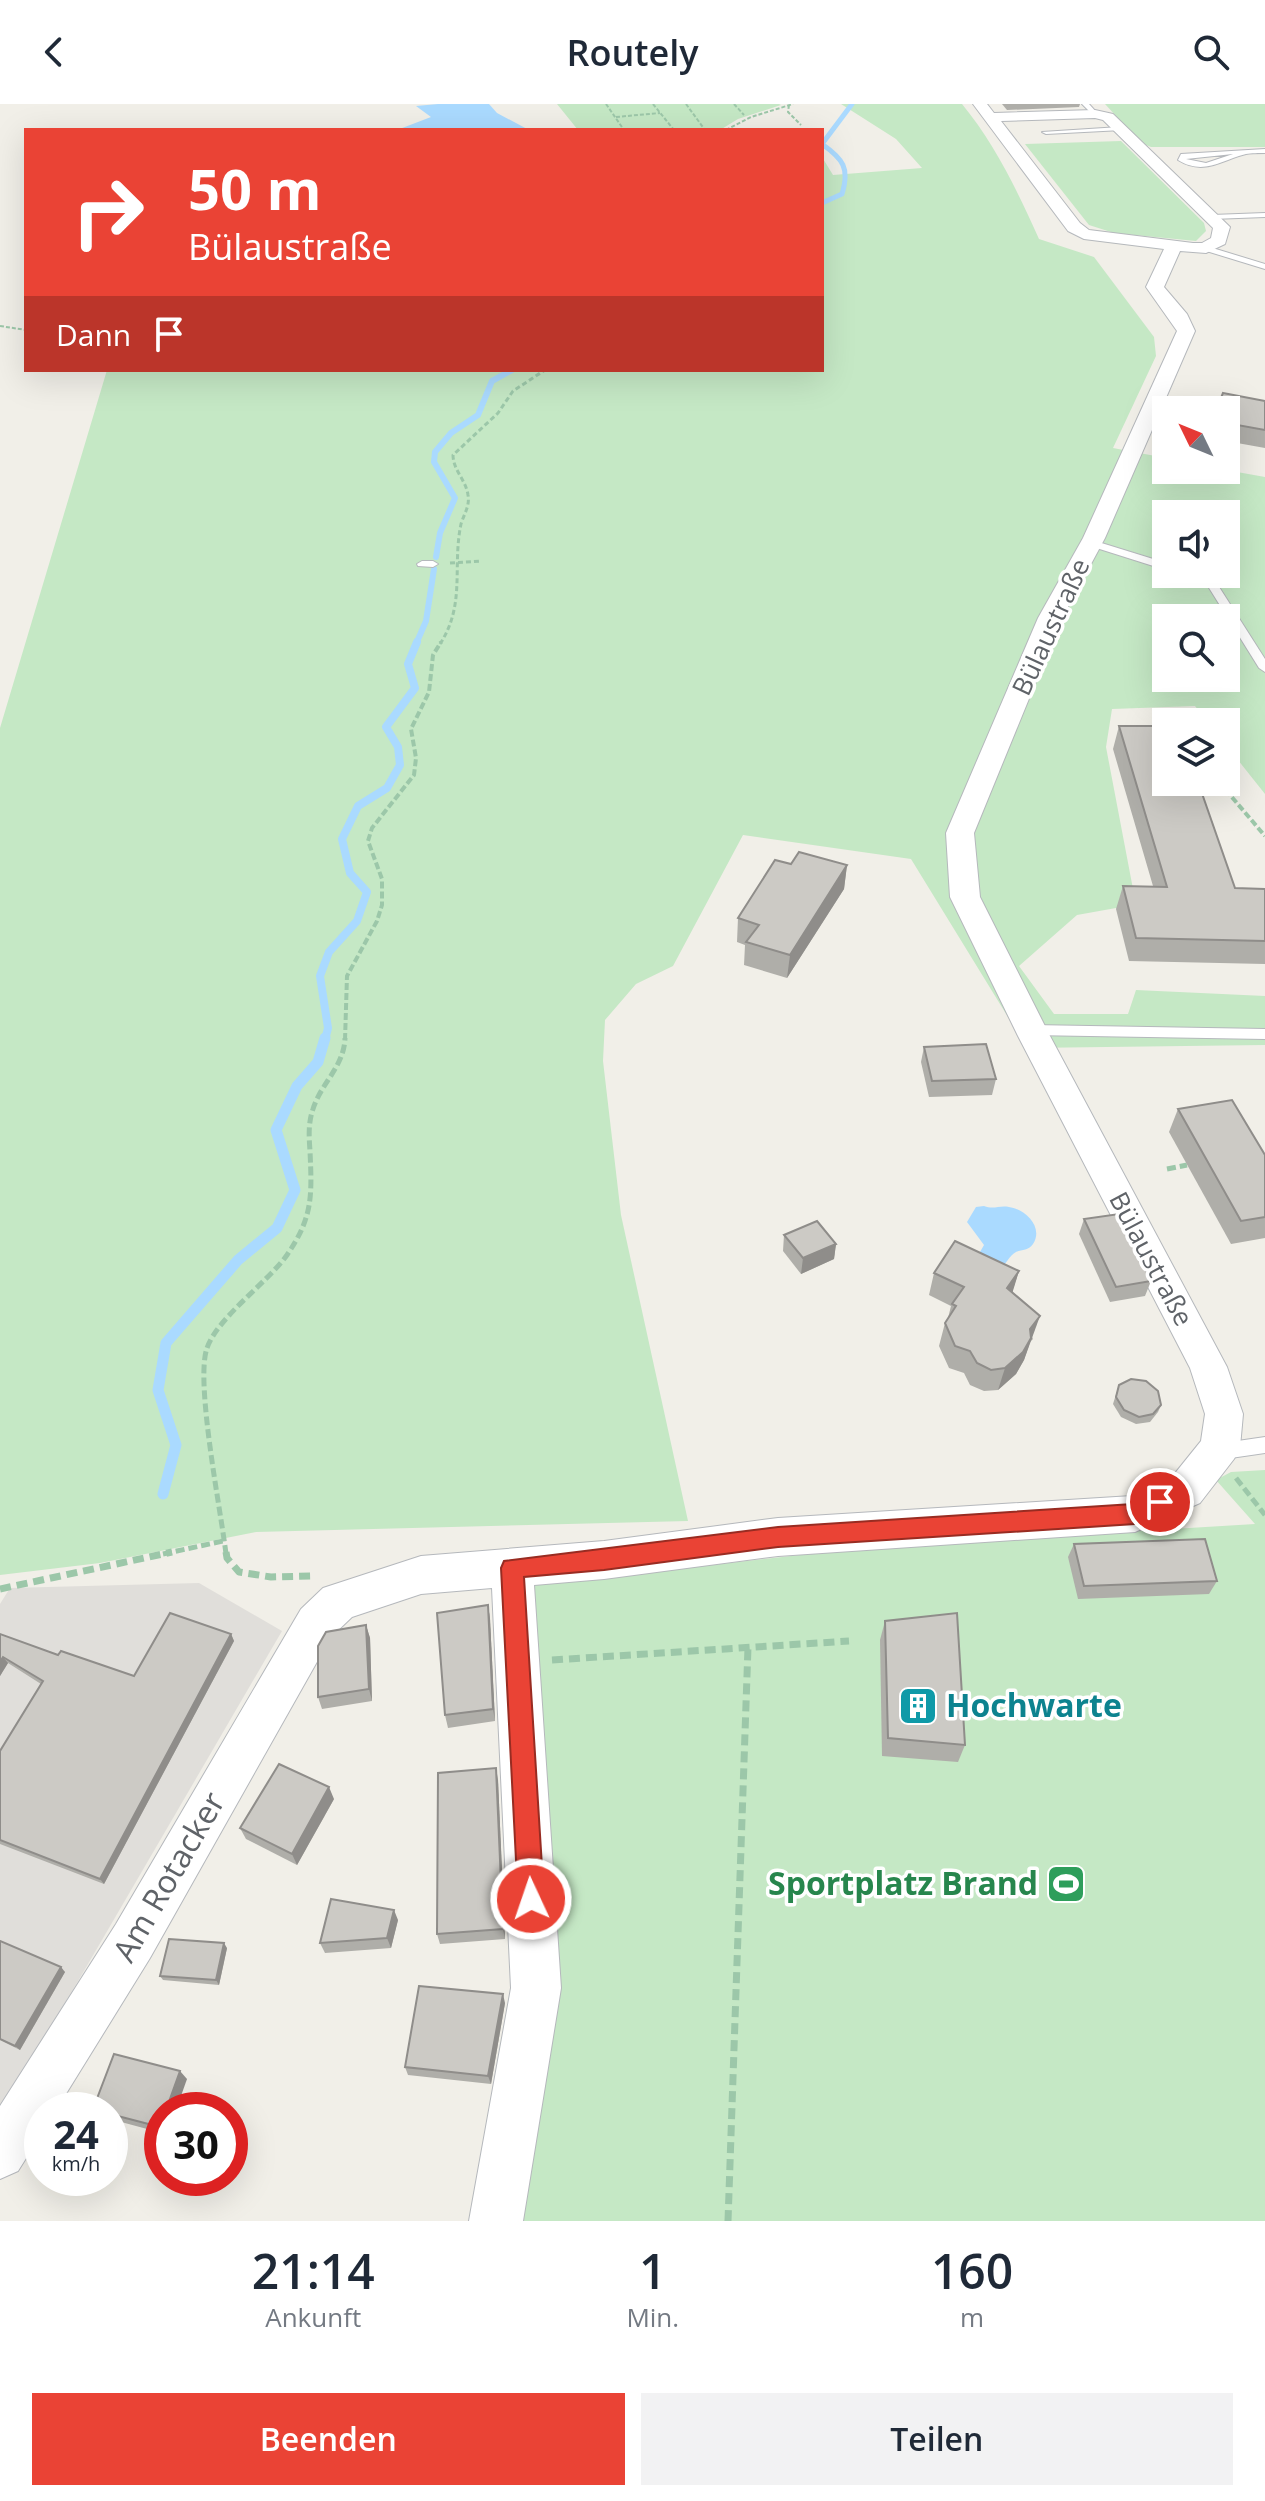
<!DOCTYPE html>
<html lang="de">
<head>
<meta charset="utf-8">
<style>
	body { margin:0; font-family:"Open Sans",sans-serif; background:#f2f2f3; color:#1f2937; height:100vh; display:flex; flex-direction:column; font-size:30px; white-space:nowrap }
	* { box-sizing:border-box; margin:0 }
	p { font-size:26px; color:#747a83 }
	.icon { flex:none; width:44px; height:44px; fill:none; stroke:currentColor; stroke-width:2; stroke-linecap:round; stroke-linejoin:round }
	.map { position:relative; height:2117px; overflow:hidden }
	.panel { display:flex; flex-direction:column; background:#fff; flex:1 }
	.panel>* { flex:none }
	.top-card { position:absolute; left:24px; top:24px; width:800px; height:244px; border-radius:0px; box-shadow:0 8px 32px #0002; background:#ea4335; color:#fff; overflow:hidden }
	.needle { width:52px; rotate:313deg }
	.tools { position:absolute; left:1152px; top:292px; display:grid; gap:16px }
	.tools a { display:grid; place-items:center; width:88px; height:88px; border-radius:0px; background:#fff; box-shadow:0 8px 32px #0002; font-size:40px }
	.speed { position:absolute; left:24px; top:1988px; display:flex; gap:16px; font-size:40px; font-weight:700; text-align:center }
	.speed>* { display:grid; place-content:center; width:104px; height:104px; border-radius:50%; background:#fff; box-shadow:0 8px 32px #0002; line-height:1 }
	.speed small { font-size:20px; font-weight:400 }
	.speed .limit { border:12px solid #d22; background:#fff; color:#111 }
	.pin { position:absolute; display:grid; place-items:center; width:68px; height:68px; color:#fff; margin:-34px; border:4px solid #fff; border-radius:50%; box-shadow:0 2px 8px #0007 }
	.me { position:absolute; width:88px; margin:-44px; rotate:357deg; stroke-linejoin:round; filter:drop-shadow(0 0 6px #0008) }
	.turn { display:flex; align-items:center; gap:28px; height:168px; padding:0 32px; font-size:36px }
	.turn .icon { width:104px; height:104px; stroke-width:2.5 }
	.turn b { display:block; font-size:56px; line-height:68px }
	.then { display:flex; align-items:center; height:76px; padding:0 32px; background:#0003; gap:16px; font-size:30px }
	.eta { display:flex; justify-content:space-evenly; align-items:center; height:136px; text-align:center }
	.eta b { font-size:48px; font-weight:600; line-height:56px }
	.primary-button { display:flex; gap:16px; margin-top:auto; padding:16px 32px }
	.primary-button a { flex:1; height:92px; border-radius:0px; background:#ea4335; color:#fff; font-size:32px; font-weight:600; line-height:92px; text-align:center }
	.primary-button a+a { background:#f2f2f3; color:#1f2937 }
	header { display:flex; justify-content:space-between; align-items:center; height:104px; padding:0 32px; background:#fff; font-size:36px; font-weight:600 }
	.map>svg:first-child { display:block }
	.industrial { fill:#e0deda }
	.green { fill:#c5e8c5; fill-rule:evenodd }
	.water { fill:#aadaff }
	.lines { fill:none; stroke-linecap:round; stroke-linejoin:round }
	.stream-far3 { stroke:#aadaff; stroke-width:5 }
	.stream-far2 { stroke:#aadaff; stroke-width:6 }
	.stream-far1 { stroke:#aadaff; stroke-width:8 }
	.stream { stroke:#aadaff; stroke-width:11 }
	.service-casing { stroke:#b5b8bc; stroke-width:2 }
	.minor-casing { stroke:#b5b8bc; stroke-width:2 }
	.path-far4 { stroke:#9cc7a9; stroke-width:2; stroke-dasharray:4 2; stroke-linecap:butt }
	.path-far3 { stroke:#9cc7a9; stroke-width:3; stroke-dasharray:5 3; stroke-linecap:butt }
	.path-far2 { stroke:#9cc7a9; stroke-width:4; stroke-dasharray:7 3; stroke-linecap:butt }
	.path-far1 { stroke:#9cc7a9; stroke-width:5; stroke-dasharray:9 4; stroke-linecap:butt }
	.path { stroke:#9cc7a9; stroke-width:7; stroke-dasharray:11 6; stroke-linecap:butt }
	.service { fill:#fff; fill-rule:evenodd }
	.minor { fill:#fff; fill-rule:evenodd }
	.wall { fill:#afaea9 }
	.shaded-wall { fill:#8f8d8a }
	.building { fill:#cccac5; stroke:#8f8d8a; stroke-width:2 }
	.route { fill:#ea4335; stroke:#982c22; stroke-width:2 }
	.labels { text-anchor:middle; stroke-width:7; stroke-linejoin:round; paint-order:stroke }
	.street-label { font-size:26px; fill:#5f6368; stroke:#fff }
	.near-culture-label { font-size:32px; font-weight:bold; fill:#0d838f; stroke:#fff; text-anchor:start }
	.near-street-label { font-size:32px; fill:#5f6368; stroke:#fff }
	.near-leisure-label { font-size:32px; font-weight:bold; fill:#27864d; stroke:#fff; text-anchor:end }
</style>
</head>
<body>
<header><svg class="icon" aria-label="back" viewBox="0 0 24 24"><path d="M15 5l-7 7 7 7"/></svg>Routely<svg class="icon" aria-label="search" viewBox="0 0 24 24"><circle cx="10" cy="10" r="6"/><path d="M15 15l6 6"/></svg></header>
<div class="map">
<svg width="1265" height="2117" viewBox="0 0 1265 2117">
	<rect width="100%" height="100%" fill="#f1efe8"/>
	<path class="industrial" d="M199 1479 282 1527 0 2011V1500L10 1484Z"/>
	<g class="green">
		<path d="M557 0H779L781 1 738 15 720 26H578Z"/>
		<path d="M841 0H962C995 40 1018 88 1039 135L1094 153 1154 233 1156 252 1113 344 1166 354V366H1226L1265 373V690L1226 641V618H1208L1195 602 1112 605 1106 643 1137 806 1116 804 1077 811 1019 862 1054 910H1128L1136 886 1265 892V941L1027 944 911 755 743 731 673 862 636 880 605 916 603 957 621 1111 688 1417 256 1428 100 1459 0 1471V624L107 266H822V53L833 71 922 64 896 35ZM1166 410H1226V470H1166ZM1166 514H1226V574H1166Z"/>
		<path d="M1105 0H1265V43H1151L1141 39Z"/>
		<path d="M1121 37 1204 119 1206 127 1196 137 1114 129 1089 121 1025 40Z"/>
		<path d="M1265 1366V2117H508L556 1841 534 1481 862 1444 1255 1420 1216 1376 1231 1368Z"/>
	</g>
	<g class="water">
		<path d="M438 0H489L497 9 529 26H397L431 13 416 2Z"/>
		<path d="M984 1102C994 1106 999 1101 1009 1103 1025 1105 1044 1123 1033 1140 1028 1147 1023 1145 1016 1148 1010 1151 1004 1162 999 1168L976 1155 984 1141 967 1118 976 1103Z"/>
	</g>
	<g class="lines">
		<path class="stream-far3" d="M822 99 842 90C850 64 843 55 822 40L852 0"/>
		<g class="stream-far2">
			<path d="M436 453 440 429 455 394 434 358 435 348 451 329 478 311 492 277 512 266"/>
			<path d="M416 540 426 517 434 465"/>
		</g>
		<path class="stream-far1" d="M325 936 328 924 320 872 329 848 357 817 367 788 350 769 342 735 358 702 387 684 400 661 398 643 386 623 415 584 408 560 417 538"/>
		<path class="stream" d="M163 1390 176 1341 158 1286 166 1239 238 1156 277 1124 295 1086 276 1026 297 982 318 958 325 934"/>
		<g class="service-casing">
			<g id="service">
				<path d="M1082 0H1089L1098 10 1093 11Z"/>
				<path d="M1120 23 1122 26 1046 30 1042 28Z"/>
				<path d="M1265 45V49C1259 49 1251 49 1246 50 1221 56 1204 72 1178 56L1181 50ZM1233 50 1206 59 1186 55Z"/>
				<path d="M1265 109V113L1212 115 1208 113 1212 111Z"/>
				<path d="M1206 142 1265 160V165L1203 146Z"/>
				<path d="M1087 437H1095L1166 459V466L1087 441Z"/>
				<path d="M422 457H433L438 460 433 463 418 462 417 460Z"/>
				<path d="M1181 470H1198L1214 475 1265 555V568L1259 564 1206 479Z"/>
				<path d="M1031 921 1265 925V935L1031 931 1024 926Z"/>
				<path d="M1265 1333V1349L1217 1356 1210 1354 1208 1348 1210 1342 1217 1340Z"/>
			</g>
		</g>
		<g class="minor-casing">
			<path id="minor" d="M973 0H987L994 9 1095 6 1113 10 1230 123 1225 140 1206 149 1180 147 1164 183 1187 210 1195 227 1105 434 1062 514 974 729 980 793 1050 932 1227 1263 1243 1310 1240 1343 1234 1355 1200 1399 1135 1428 778 1452 604 1475 534 1481 561 1884 523 2117H469L511 1884 492 1484 421 1490 352 1513 331 1533 150 1854 56 2006H42V2029L18 2067 0 2075V2002L116 1820 301 1505 323 1484 421 1452 604 1437 778 1414 1132 1392 1172 1373 1201 1337 1205 1310 1190 1264 1018 932 950 793 946 729 1038 514 1083 434 1177 227 1146 183 1164 145 1084 135 1068 127ZM1095 14 1103 16 1213 124 1211 134 1202 139H1193L1089 126 1080 119 1001 17Z"/>
		</g>
		<g class="path-far4">
			<path d="M606 0 624 26"/>
			<path d="M653 0 674 26"/>
			<path d="M686 0 705 26"/>
			<path d="M734 0 744 11"/>
			<path d="M789 1 788 8 801 21"/>
			<path d="M616 13 660 9"/>
			<path d="M726 26 751 13 793 0"/>
			<path d="M0 222 26 226"/>
		</g>
		<g class="path-far3">
			<path d="M450 459 481 457"/>
			<path d="M440 540C466 500 452 463 461 420 464 410 470 402 468 391 466 376 453 366 453 351L498 309 513 287 545 266"/>
		</g>
		<g class="path-far2">
			<path d="M1219 678 1265 732"/>
			<path d="M345 936 347 872 377 817 382 801V775L368 737 372 724 414 671 416 654 411 625 429 588 433 551 441 538"/>
		</g>
		<g class="path-far1">
			<path d="M1167 1065 1187 1061"/>
			<path d="M1236 1374 1265 1411"/>
			<path d="M163 1450 223 1437"/>
			<path d="M226 1450C221 1407 195 1278 207 1244 218 1213 267 1179 287 1151 313 1113 312 1092 310 1047 309 1033 308 1019 313 1005 321 979 344 963 345 934"/>
		</g>
		<g class="path">
			<path d="M226 1448 227 1454 239 1468 271 1473 311 1472"/>
			<path d="M0 1485 172 1448"/>
			<path d="M552 1556 849 1537"/>
			<path d="M728 2117 748 1543"/>
		</g>
		<use href="#service" class="service"/>
		<use href="#minor" class="minor"/>
	</g>
	<g class="wall">
		<path d="M1002 0H1080L1079 3 1007 6Z"/>
		<path d="M1265 297V344L1226 337V306Z"/>
		<path d="M1119 622 1235 784 1265 785V860L1129 857 1116 805 1123 782H1153L1113 645Z"/>
		<path d="M791 760 847 761 844 785 787 874 744 861 745 841 737 838 738 814Z"/>
		<path d="M924 943 996 975 992 991 929 993 921 958Z"/>
		<path d="M1178 1005 1265 1051V1134L1231 1140 1169 1028Z"/>
		<path d="M1084 1115 1151 1177 1145 1192 1110 1198 1079 1130Z"/>
		<path d="M784 1131 836 1140 834 1155 801 1170 783 1147Z"/>
		<path d="M1019 1167 1012 1188 1033 1235 1030 1238 1024 1256 1016 1270 998 1286 984 1287 970 1281 964 1269 949 1264 939 1242 945 1219 948 1214 951 1202 929 1191 934 1169Z"/>
		<path d="M1119 1281 1161 1301 1158 1308 1150 1318 1136 1320 1121 1313 1113 1300Z"/>
		<path d="M1074 1440 1217 1477 1209 1490 1078 1495 1068 1453Z"/>
		<path d="M488 1501 490 1515 495 1617 448 1624 445 1611Z"/>
		<path d="M885 1517 965 1641 958 1658 882 1652 880 1536Z"/>
		<path d="M366 1521 370 1534 372 1597 322 1605 318 1593Z"/>
		<path d="M0 1530 58 1551 134 1572 231 1530 234 1537 104 1780 0 1740V1647L41 1580 8 1559 0 1572Z"/>
		<path d="M498 1676 505 1835 440 1840 437 1830Z"/>
		<path d="M334 1695 297 1761 246 1735 240 1724Z"/>
		<path d="M398 1816 391 1844 325 1849 320 1839Z"/>
		<path d="M0 1837 65 1868 20 1946 0 1936Z"/>
		<path d="M227 1844 219 1881 163 1876 160 1872Z"/>
		<path d="M505 1899 491 1980 408 1971 405 1963Z"/>
		<path d="M187 1975 162 2006V2029L110 2015V2006Z"/>
	</g>
	<g class="shaded-wall">
		<path d="M847 761 844 785 787 874 790 851Z"/>
		<path d="M836 1140 834 1155 801 1170 803 1154Z"/>
		<path d="M1019 1167 1012 1190 1007 1184Z"/>
		<path d="M1040 1212 1024 1256 1016 1270 998 1286 1005 1264 1030 1225Z"/>
		<path d="M488 1501 490 1515 495 1617 493 1605Z"/>
		<path d="M366 1521 370 1534 372 1597 369 1585Z"/>
		<path d="M231 1530 234 1537 104 1780 100 1775Z"/>
		<path d="M3 1553 8 1559 0 1572V1558Z"/>
		<path d="M496 1664 498 1676 505 1835 503 1825Z"/>
		<path d="M329 1683 334 1695 297 1761 292 1750Z"/>
		<path d="M394 1806 398 1816 391 1844 387 1834Z"/>
		<path d="M224 1839 227 1844 219 1881 216 1876Z"/>
		<path d="M61 1863 65 1868 20 1946 15 1942Z"/>
		<path d="M503 1890 505 1899 491 1980 488 1972Z"/>
		<path d="M180 1967 187 1975 176 2006H166Z"/>
	</g>
	<g class="building">
		<path d="M1223 289 1265 297V326L1226 319V306H1216Z"/>
		<path d="M1119 622H1166V678H1198L1235 784 1265 785V837L1136 834 1123 782 1167 783Z"/>
		<path d="M799 748 847 761 790 851 746 838 759 821 738 814 775 756 791 760Z"/>
		<path d="M986 940 996 975 932 977 924 943Z"/>
		<path d="M1232 996 1265 1051V1113L1241 1117 1178 1005Z"/>
		<path d="M1119 1110 1151 1177 1116 1183 1084 1115Z"/>
		<path d="M817 1117 836 1140 803 1154 784 1131Z"/>
		<path d="M955 1137 1019 1167 1007 1184 1040 1212 1030 1225 1031 1234 1023 1248 1005 1264 991 1266 977 1259 970 1247 955 1242 945 1219 956 1202 952 1200 964 1183 934 1169Z"/>
		<path d="M1131 1275 1146 1277 1158 1287 1161 1301 1153 1310 1139 1313 1124 1306 1116 1293 1119 1281Z"/>
		<path d="M1205 1435 1217 1477 1084 1482 1074 1440Z"/>
		<path d="M488 1501 493 1605 445 1611 437 1509Z"/>
		<path d="M170 1509 231 1530 100 1775 0 1736V1647L43 1577 3 1553 0 1558V1530L58 1551 61 1547 134 1572Z"/>
		<path d="M957 1509 965 1641 888 1634 885 1517Z"/>
		<path d="M366 1521 369 1585 318 1593V1542L326 1528Z"/>
		<path d="M279 1660 329 1683 292 1750 240 1724Z"/>
		<path d="M496 1664 503 1825 437 1830 438 1669Z"/>
		<path d="M331 1795 394 1806 387 1834 320 1839Z"/>
		<path d="M169 1835 224 1839 216 1876 160 1872Z"/>
		<path d="M0 1837 61 1863 15 1942 0 1935Z"/>
		<path d="M419 1882 503 1890 488 1972 405 1963Z"/>
		<path d="M114 1950 180 1967 166 2006H162V2016L160 2023 110 2010V2006L93 2005Z"/>
	</g>
	<path class="route" d="M1160 1388 1168 1391 1171 1398 1168 1405 1135 1420 778 1443 604 1466 524 1473 544 1795 540 1804 531 1807 522 1804 518 1795 501 1464 504 1457 778 1423 1133 1400Z"/>
	<defs>
		<g id="building-square" transform="scale(2)"><rect x="-9" y="-9" width="18" height="18" rx="4" fill="#0f9aa8" stroke="#fff"/><path d="M-4-6H4V6H1V3H-1V6H-4ZM-2.5-4.3h1.7v1.8h-1.7ZM.8-4.3h1.7v1.8H.8ZM-2.5-1h1.7V.8h-1.7ZM.8-1h1.7V.8H.8Z" fill="#fff"/></g>
		<g id="stadium-square" transform="scale(2)"><rect x="-9" y="-9" width="18" height="18" rx="4" fill="#2e9e5b" stroke="#fff"/><path d="M0-5a6.5 5 0 1 0 0 10a6.5 5 0 1 0 0-10ZM-3.5-1.8h7v3.6h-7Z" fill="#fff"/></g>
	</defs>
	<g fill-rule="evenodd">
		<use href="#building-square" x="918" y="1602"/>
		<use href="#stadium-square" x="1066" y="1780"/>
	</g>
	<g class="labels">
		<g class="street-label">
			<text transform="translate(1051 523) rotate(-65)" y="9">Bülaustraße</text>
			<text transform="translate(1151 1155) rotate(62)" y="9">Bülaustraße</text>
		</g>
		<g class="near-culture-label">
			<text x="946" y="1613">Hochwarte</text>
		</g>
		<g class="near-street-label">
			<text transform="translate(169 1773) rotate(-60)" y="11">Am Rotacker</text>
		</g>
		<g class="near-leisure-label">
			<text x="1038" y="1791">Sportplatz Brand</text>
		</g>
	</g>
</svg>
<div class="tools">
<a><svg class="needle" viewBox="-14 -14 28 28"><path d="M0-13l5 13h-10z" fill="#e53935"/><path d="M0 13l5-13h-10z" fill="#747a83"/></svg></a>
<a><svg class="icon" aria-label="sound" viewBox="0 0 24 24"><path d="M4 9h4l5-4v14l-5-4H4zM17 9q2 3 0 6"/></svg></a>
<a><svg class="icon" aria-label="search" viewBox="0 0 24 24"><circle cx="10" cy="10" r="6"/><path d="M15 15l6 6"/></svg></a>
<a><svg class="icon" aria-label="layers" viewBox="0 0 24 24"><path d="M12 4l9 5-9 5-9-5zM3 14l9 5 9-5"/></svg></a>
</div>
<div class="speed"><div>24<small>km/h</small></div><div class="limit">30</div></div>
<div class="pin" style="left:1160px;top:1398px;background:#d93025"><svg class="icon" aria-label="arrive" viewBox="0 0 24 24"><path d="M6 21V4h12l-3 4 3 4H6"/></svg></div>
<svg class="me" style="left:531px;top:1795px" viewBox="-20 -20 40 40"><circle r="17" fill="#ea4335" stroke="#fff" stroke-width="3"/><path d="M0-11L8 9 0 5-8 9z" fill="#fff"/></svg>
<div class="top-card">
<div class="turn"><svg class="icon" aria-label="right" viewBox="0 0 24 24"><path d="M7 20v-9h11M14 6l5 5-5 5"/></svg><div><b>50 m</b>Bülaustraße</div></div>
<div class="then">Dann<svg class="icon" aria-label="arrive" viewBox="0 0 24 24"><path d="M6 21V4h12l-3 4 3 4H6"/></svg></div>
</div>
</div>
<section class="panel">
<div class="eta">
<div><b>21:14</b><p>Ankunft</p></div>
<div><b>1</b><p>Min.</p></div>
<div><b>160</b><p>m</p></div>
</div>
<div class="primary-button"><a>Beenden</a><a>Teilen</a></div>
</section>
</body>
</html>
